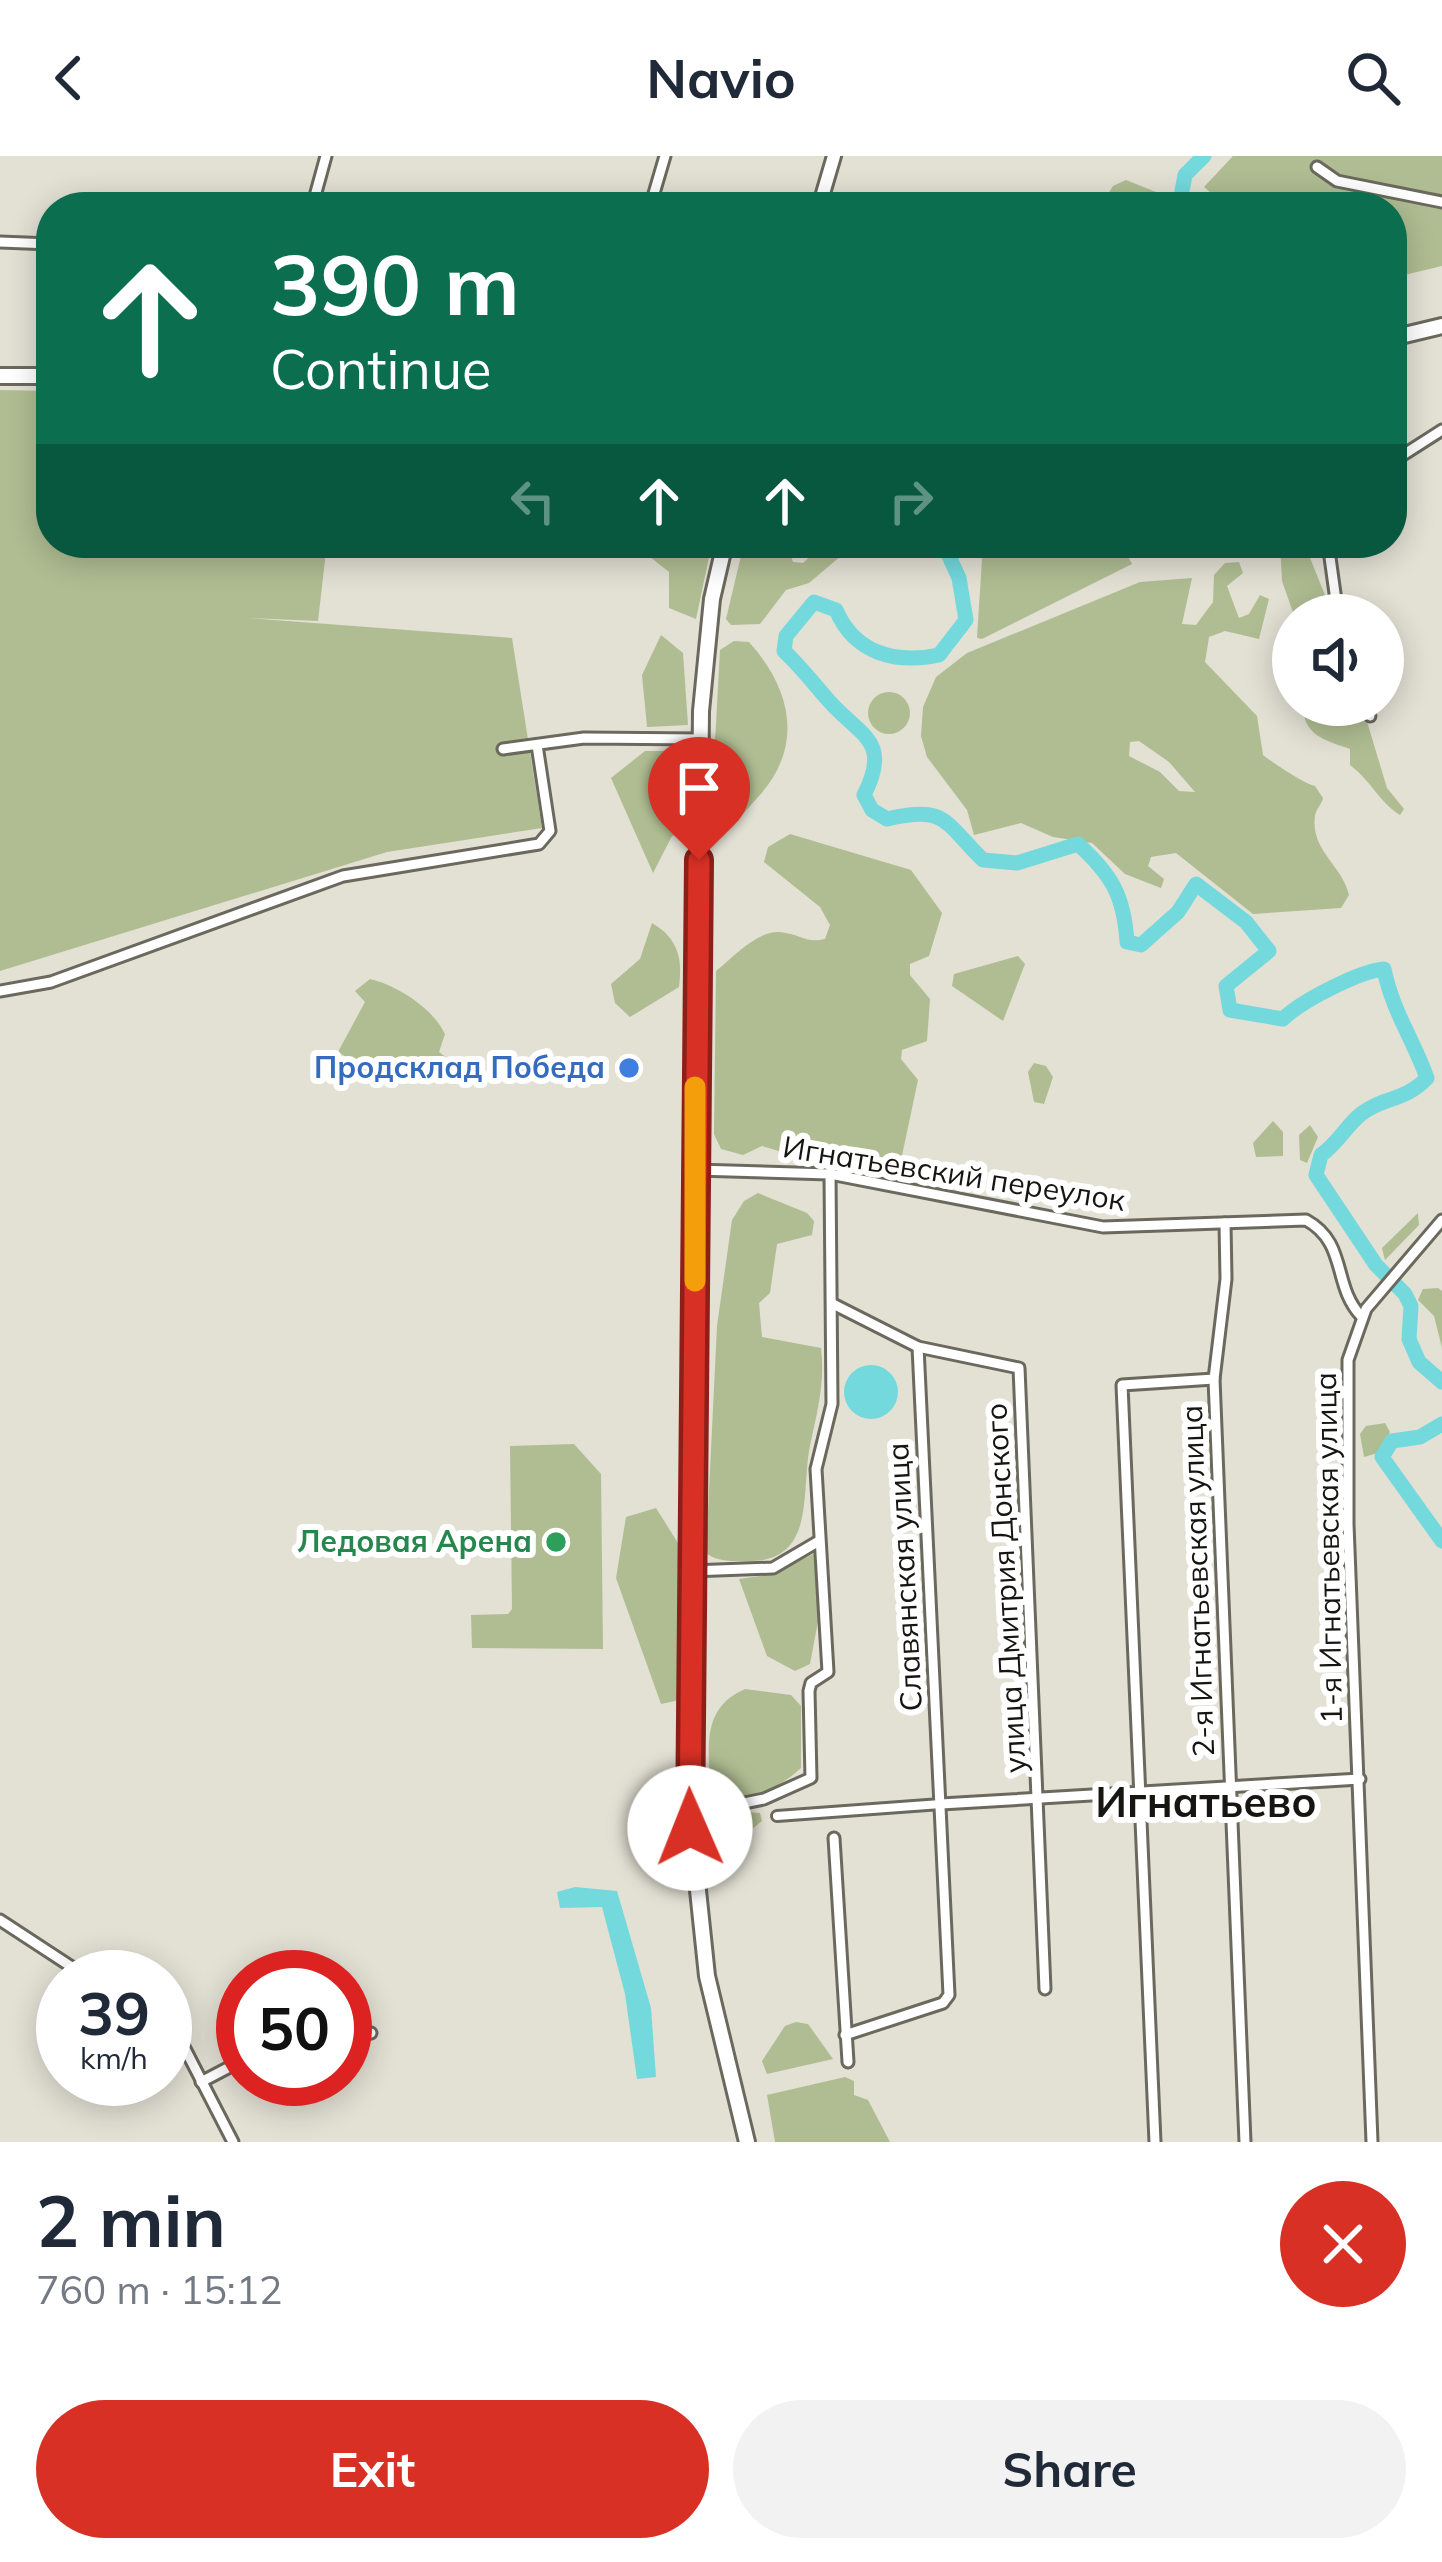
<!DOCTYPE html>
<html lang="en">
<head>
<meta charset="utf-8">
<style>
	body { margin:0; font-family:Mulish,sans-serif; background:#f2f2f3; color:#1f2937; height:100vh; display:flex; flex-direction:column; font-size:45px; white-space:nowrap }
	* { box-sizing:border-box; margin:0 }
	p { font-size:39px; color:#747a83 }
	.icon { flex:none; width:66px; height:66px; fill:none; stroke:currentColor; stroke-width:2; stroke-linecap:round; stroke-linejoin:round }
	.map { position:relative; height:1986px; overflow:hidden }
	.drawer { display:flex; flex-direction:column; background:#fff; flex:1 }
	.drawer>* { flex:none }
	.guide { position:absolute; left:36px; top:36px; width:1371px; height:366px; border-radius:48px; box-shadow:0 6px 30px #0003; background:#0b6e4f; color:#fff; overflow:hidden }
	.fabs { position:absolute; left:1272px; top:438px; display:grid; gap:24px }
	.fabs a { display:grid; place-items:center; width:132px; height:132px; border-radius:50%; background:#fff; box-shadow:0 6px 30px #0003; font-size:60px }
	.speed { position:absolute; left:36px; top:1794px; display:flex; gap:24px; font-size:60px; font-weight:700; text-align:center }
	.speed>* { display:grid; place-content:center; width:156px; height:156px; border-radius:50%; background:#fff; box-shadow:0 6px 30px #0003; line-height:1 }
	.speed small { font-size:30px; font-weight:400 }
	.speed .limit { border:18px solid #d22; background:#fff; color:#111 }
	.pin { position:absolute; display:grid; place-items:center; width:102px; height:102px; color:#fff; margin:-123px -51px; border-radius:50% 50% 50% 0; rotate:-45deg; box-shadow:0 0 12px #0007 }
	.pin .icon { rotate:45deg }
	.me { position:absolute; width:132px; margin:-66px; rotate:359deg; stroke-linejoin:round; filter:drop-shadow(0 0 9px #0008) }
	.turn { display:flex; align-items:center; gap:42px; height:252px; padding:0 36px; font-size:54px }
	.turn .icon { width:156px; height:156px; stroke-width:2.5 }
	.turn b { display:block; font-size:84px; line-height:102px }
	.lanes { display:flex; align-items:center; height:114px; padding:0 36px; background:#0003; justify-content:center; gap:60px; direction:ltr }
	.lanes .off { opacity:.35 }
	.round { display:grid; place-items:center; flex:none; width:126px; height:126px; border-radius:63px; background:#f2f2f3 }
	.overview { display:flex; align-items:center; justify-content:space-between; height:204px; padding:0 36px }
	h1 { font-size:72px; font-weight:700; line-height:90px }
	.primary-button { display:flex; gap:24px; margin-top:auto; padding:24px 36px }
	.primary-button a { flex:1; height:138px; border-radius:72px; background:#d93025; color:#fff; font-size:48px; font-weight:700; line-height:138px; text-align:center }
	.primary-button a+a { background:#f2f2f3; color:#1f2937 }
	header { display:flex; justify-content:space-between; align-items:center; height:156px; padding:0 36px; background:#fff; font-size:54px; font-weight:700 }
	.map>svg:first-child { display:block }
	.green { fill:#b0bd92; fill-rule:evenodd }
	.water { fill:#73d9dd }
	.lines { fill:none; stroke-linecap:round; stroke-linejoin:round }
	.river { stroke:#73d9dd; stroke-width:15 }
	.pedestrian-casing { stroke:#6b695e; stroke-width:14 }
	.minor-casing { stroke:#6b695e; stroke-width:15 }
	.tertiary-casing { stroke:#6b695e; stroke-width:18 }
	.secondary-casing { stroke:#6b695e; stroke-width:20 }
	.pedestrian { stroke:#fff; stroke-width:8 }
	.minor { stroke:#fff; stroke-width:9 }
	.tertiary { stroke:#fff; stroke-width:12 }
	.secondary { stroke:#fff; stroke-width:14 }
	.route-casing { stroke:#8d1f18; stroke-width:30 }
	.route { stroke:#d93025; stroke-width:21 }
	.slow { stroke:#f59e0b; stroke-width:21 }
	.shop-dot { fill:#3f7fe0; stroke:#fff; stroke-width:4.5 }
	.leisure-dot { fill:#2e9e5b; stroke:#fff; stroke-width:4.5 }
	.labels { text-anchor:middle; stroke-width:12; stroke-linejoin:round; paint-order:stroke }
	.shop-label { font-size:30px; font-weight:bold; fill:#366cbe; stroke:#fff; text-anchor:end }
	.street-label { font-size:30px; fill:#161511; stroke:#fff }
	.leisure-label { font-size:30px; font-weight:bold; fill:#27864d; stroke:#fff; text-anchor:end }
	.district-label { font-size:42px; font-weight:bold; fill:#161511; stroke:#fff }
</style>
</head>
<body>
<header><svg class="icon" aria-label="back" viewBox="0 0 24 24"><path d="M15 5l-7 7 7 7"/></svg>Navio<svg class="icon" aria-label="search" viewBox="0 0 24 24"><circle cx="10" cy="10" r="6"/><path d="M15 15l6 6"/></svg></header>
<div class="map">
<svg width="1442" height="1986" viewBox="0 0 1442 1986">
	<rect width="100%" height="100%" fill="#e3e0d4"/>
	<g class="green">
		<path d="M1233 0H1442V110L1392 122V51H1219L1223 47 1204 31Z"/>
		<path d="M1126 24 1171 42 1173 51H1100L1113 30Z"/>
		<path d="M0 234 51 235V387H327L318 465 247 462 512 482 542 672 387 696 0 815Z"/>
		<path d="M613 387H712L696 463 669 452V416L645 397 609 394Z"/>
		<path d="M744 387 789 393 793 406 803 407 824 387 838 388 842 399 809 427 786 434 760 468 731 469 726 463Z"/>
		<path d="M988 387H1121L1132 408 982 483 977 482 982 403Z"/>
		<path d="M1280 387H1304L1333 459H1294L1282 425Z"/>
		<path d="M1239 406 1243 417 1227 430 1239 462 1249 458 1260 439 1269 443 1259 483 1225 475 1209 481 1205 506 1257 560 1263 599C1273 607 1305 628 1315 630L1323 642C1322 648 1316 653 1315 660 1310 694 1343 710 1349 739L1341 752 1253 758 1176 697 1151 701 1148 710 1164 723 1161 732 1125 718 1092 687 1053 681 1021 667 974 679 967 654 927 601 921 580 923 551 936 521 967 497 1140 426 1192 422 1182 468 1196 469 1213 446 1214 419 1225 407ZM1139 585 1169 606 1195 636 1179 635 1160 616 1129 600 1130 586Z"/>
		<path d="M661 479 683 497 688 569 647 571 642 519Z"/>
		<path d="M734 485 749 486C792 534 804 590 759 640 745 655 735 670 716 678L707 656 722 610 715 586 720 494Z"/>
		<circle cx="889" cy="557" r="21"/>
		<path d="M1303 549 1343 554 1336 549H1362L1387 632 1404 653 1400 659C1379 646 1372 626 1350 609V593C1324 584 1303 579 1303 549Z"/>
		<path d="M645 595H687L688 677 672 680 653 717 611 622Z"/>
		<path d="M790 678 911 714 942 757 929 800 910 808V819L930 843 927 885 902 894 901 903 918 924 900 1009 891 1015 872 1010 854 994 828 1000 815 986 785 997 762 990 743 999 721 993 714 978 716 815C735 800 760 770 786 777 803 780 806 787 825 783L830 769 820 751 764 706 768 691Z"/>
		<path d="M652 767C678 782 683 803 679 831L630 861 615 847 611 828 640 803Z"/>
		<path d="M1018 800 1025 808 1003 865 952 830 954 818Z"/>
		<path d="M370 823C399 830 433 853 445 878L439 896 455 908 444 925C406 916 371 918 338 896L365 846 355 835Z"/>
		<path d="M1034 907 1046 910 1053 921 1044 948 1034 946 1028 916Z"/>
		<path d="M1273 965 1283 976V1000L1256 1001 1253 987Z"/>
		<path d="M1310 969 1318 981 1307 1007 1300 1004 1299 979Z"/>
		<path d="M758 1037 807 1057 814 1065 812 1079 777 1088 770 1137 759 1147 762 1181 821 1192C825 1225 818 1253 811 1285 799 1335 820 1410 741 1405 727 1405 717 1405 706 1397L717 1170 732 1064 744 1045Z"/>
		<path d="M1418 1057 1419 1069 1385 1104 1382 1092Z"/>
		<path d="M1438 1132 1442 1135V1192L1434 1160 1418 1144 1423 1133Z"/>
		<path d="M1385 1267 1390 1276 1378 1297 1364 1301 1360 1278 1366 1270Z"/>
		<path d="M574 1288 601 1318 603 1493 472 1492 471 1459 508 1458 512 1453 510 1290Z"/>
		<path d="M656 1352 678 1387 680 1544 661 1548 616 1422 626 1361Z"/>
		<path d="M815 1397 819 1460 810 1508 795 1515 767 1500 739 1423 774 1418Z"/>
		<path d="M745 1533 791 1539 801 1550V1612C777 1634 743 1650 710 1643 711 1597 697 1554 745 1533Z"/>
		<path d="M745 1656 760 1657 762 1665 726 1694 709 1691 708 1672 718 1660Z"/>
		<path d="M796 1866 808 1868 833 1903 767 1918 762 1905 785 1870Z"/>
		<path d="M845 1921 854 1925V1939L868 1944 890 1986H775L767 1939Z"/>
	</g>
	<g class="water">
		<circle cx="871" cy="1236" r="27"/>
		<path d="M575 1731 617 1735 651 1852 656 1921 637 1923 625 1838 602 1751 560 1752 557 1736Z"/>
	</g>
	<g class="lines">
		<g class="river">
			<path d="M1179 51 1185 19 1204 0"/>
			<path d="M943 387 959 422 966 464 939 499C896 508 855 498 836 454L814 446 786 480 784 495C801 511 814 528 829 545 860 580 892 584 864 639L872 654 887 663C947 649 944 666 983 704L1017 707 1078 688C1112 719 1124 740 1127 786L1141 789 1178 756 1196 728 1246 766 1269 795 1226 830 1230 854 1283 863C1301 845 1360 815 1384 813 1392 854 1413 883 1427 922 1404 946 1384 940 1361 958 1346 970 1338 987 1321 999L1316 1019 1376 1109 1405 1138 1411 1150 1409 1183 1419 1206 1442 1226"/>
			<path d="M1442 1268 1420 1281 1392 1285 1382 1301 1442 1385"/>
		</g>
		<g class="pedestrian-casing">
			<path id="pedestrian" d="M777 1660 941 1648"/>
		</g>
		<g class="minor-casing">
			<g id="minor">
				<path d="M1317 11 1337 25 1442 46"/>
				<path d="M312 51 326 0"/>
				<path d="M650 51 665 0"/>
				<path d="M0 86 51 88"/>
				<path d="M1392 306 1442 274"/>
				<path d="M1328 387 1338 459"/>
				<path d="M1366 549 1370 560"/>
				<path d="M503 593 584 582 701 583"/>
				<path d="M0 835 51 826 343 720 539 688 550 675 537 589"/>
				<path d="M696 1014 830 1018 1103 1071 1306 1064C1348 1087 1332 1129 1361 1160"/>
				<path d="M1225 1067 1226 1123 1214 1223 1245 1986"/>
				<path d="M833 1148 918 1191 1019 1212 1045 1833"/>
				<path d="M691 1415 773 1412 819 1385"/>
				<path d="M941 1648 1360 1623"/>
				<path d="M690 1658 764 1643 811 1622 809 1535 811 1527 828 1516 816 1313 832 1248 830 1018"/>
				<path d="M834 1682 848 1906"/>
				<path d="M0 1764 87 1821"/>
				<path d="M165 1874 182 1887 233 1986"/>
				<path d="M845 1879 943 1847 949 1839 918 1191"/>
				<path d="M345 1881 371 1877"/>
				<path d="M201 1926 243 1904"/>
				<path d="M1155 1986 1122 1229 1214 1223"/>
				<path d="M1372 1986 1348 1368V1204L1366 1153 1442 1064"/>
			</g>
		</g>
		<g class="tertiary-casing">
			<path id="tertiary" d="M819 51 834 0"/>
		</g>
		<g class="secondary-casing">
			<g id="secondary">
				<path d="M1392 182 1442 170"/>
				<path d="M0 220H51"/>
				<path d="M725 387 712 443 701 555 690 1658 707 1820 747 1986"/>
			</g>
		</g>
		<use href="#pedestrian" class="pedestrian"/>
		<use href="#minor" class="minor"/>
		<use href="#tertiary" class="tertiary"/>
		<use href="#secondary" class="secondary"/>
	</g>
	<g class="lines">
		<g class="route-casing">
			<path id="route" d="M690 1672 699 704"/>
		</g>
		<use href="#route" class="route"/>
		<path class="slow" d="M695 1125V931"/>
	</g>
	<circle class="shop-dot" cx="629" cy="912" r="12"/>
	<circle class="leisure-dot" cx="556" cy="1386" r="12"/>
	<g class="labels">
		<g class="shop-label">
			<text x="605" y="922">Продсклад Победа</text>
		</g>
		<g class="street-label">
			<text transform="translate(954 1018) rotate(9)" y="10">Игнатьевский переулок</text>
			<text transform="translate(1329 1392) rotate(-91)" y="10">1-я Игнатьевская улица</text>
			<text transform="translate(905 1421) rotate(-93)" y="10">Славянская улица</text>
			<text transform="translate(1198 1425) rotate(-92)" y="10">2-я Игнатьевская улица</text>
			<text transform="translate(1006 1432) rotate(-93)" y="10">улица Дмитрия Донского</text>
		</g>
		<g class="leisure-label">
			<text x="532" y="1396">Ледовая Арена</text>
		</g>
		<g class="district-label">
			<text x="1206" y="1661">Игнатьево</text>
		</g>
	</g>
</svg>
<div class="fabs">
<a><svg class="icon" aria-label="sound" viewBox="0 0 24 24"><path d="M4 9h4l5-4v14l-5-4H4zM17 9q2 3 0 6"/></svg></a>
</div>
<div class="speed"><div>39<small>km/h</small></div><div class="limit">50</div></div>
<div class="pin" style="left:699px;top:704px;background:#d93025"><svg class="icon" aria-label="arrive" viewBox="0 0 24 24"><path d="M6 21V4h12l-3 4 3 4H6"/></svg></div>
<svg class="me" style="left:690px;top:1672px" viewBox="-20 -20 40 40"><circle r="19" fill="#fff"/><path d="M0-13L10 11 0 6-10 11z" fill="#d93025"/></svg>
<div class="guide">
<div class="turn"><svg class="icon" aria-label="ahead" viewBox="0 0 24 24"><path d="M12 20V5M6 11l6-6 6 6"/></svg><div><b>390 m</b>Continue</div></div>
<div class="lanes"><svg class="icon off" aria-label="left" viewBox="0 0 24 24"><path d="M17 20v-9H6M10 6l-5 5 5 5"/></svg><svg class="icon" aria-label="ahead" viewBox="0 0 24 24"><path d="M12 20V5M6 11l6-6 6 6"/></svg><svg class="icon" aria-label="ahead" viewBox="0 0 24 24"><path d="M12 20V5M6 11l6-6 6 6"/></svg><svg class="icon off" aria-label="right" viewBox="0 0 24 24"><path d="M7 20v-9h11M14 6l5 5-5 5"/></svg></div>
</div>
</div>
<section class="drawer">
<div class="overview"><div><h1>2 min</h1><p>760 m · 15:12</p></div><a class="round" style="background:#d93025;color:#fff"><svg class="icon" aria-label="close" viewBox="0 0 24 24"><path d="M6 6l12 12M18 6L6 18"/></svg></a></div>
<div class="primary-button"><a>Exit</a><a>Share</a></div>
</section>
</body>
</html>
